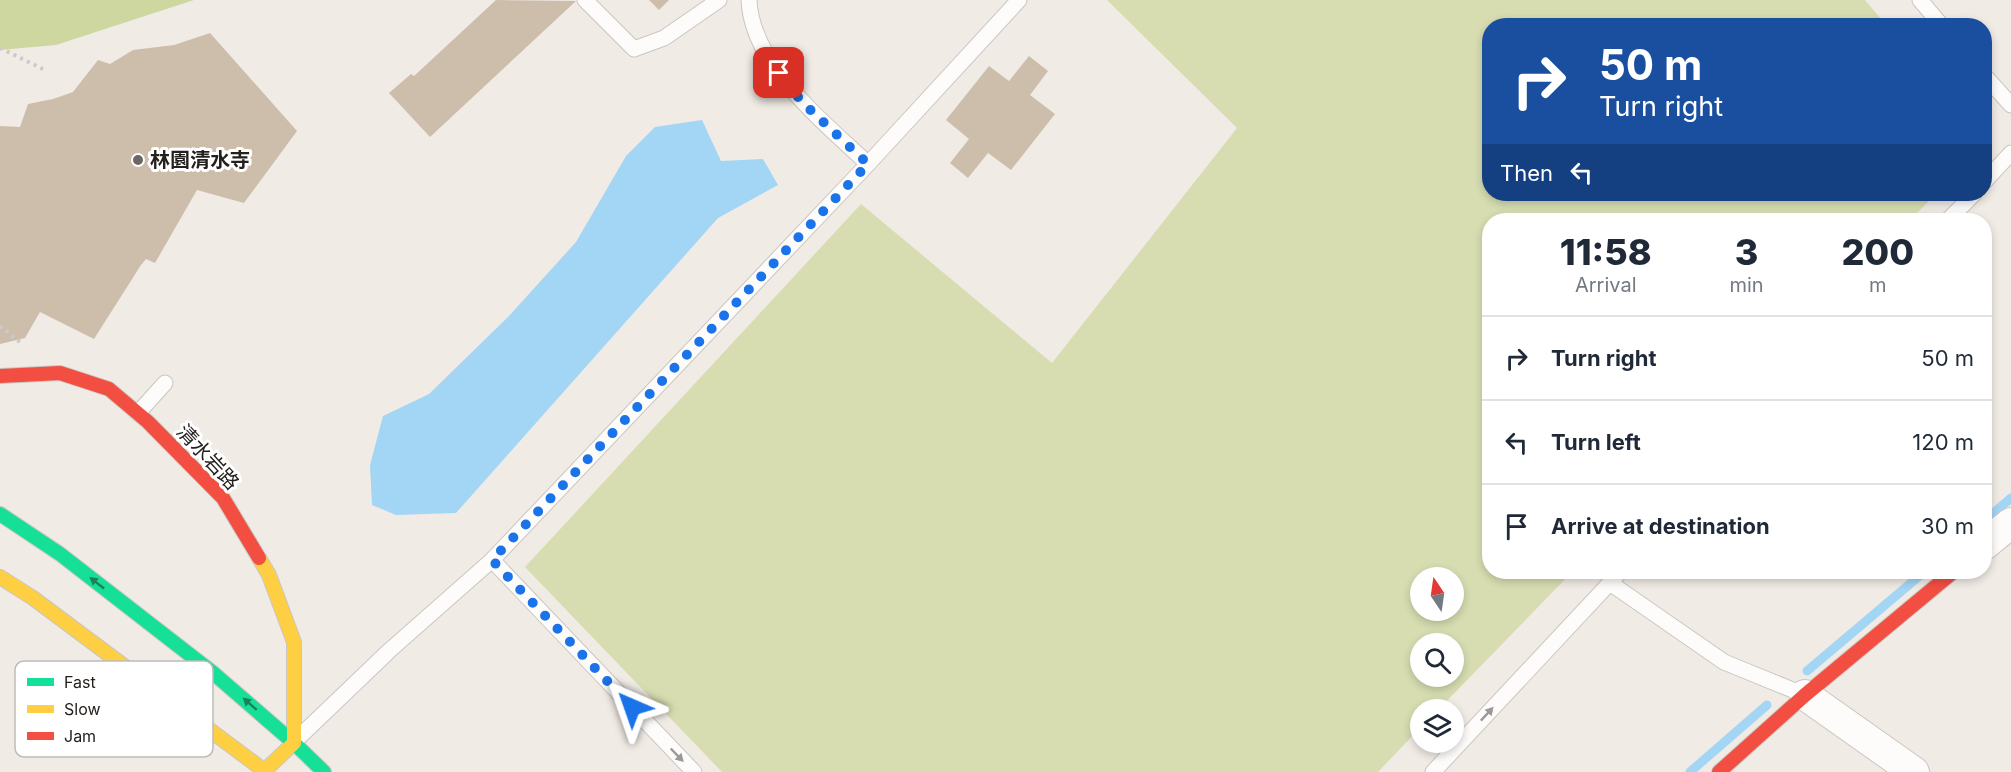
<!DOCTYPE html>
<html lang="en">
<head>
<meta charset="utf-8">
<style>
	body { margin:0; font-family:Inter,"Noto Sans TC",sans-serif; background:#f6f6f7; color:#1f2937; height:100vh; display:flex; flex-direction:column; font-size:22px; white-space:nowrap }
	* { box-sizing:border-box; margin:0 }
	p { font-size:20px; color:#747a83 }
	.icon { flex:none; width:33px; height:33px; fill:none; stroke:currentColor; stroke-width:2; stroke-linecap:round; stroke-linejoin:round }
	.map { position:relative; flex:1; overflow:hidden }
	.details { position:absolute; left:1482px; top:213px; width:510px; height:366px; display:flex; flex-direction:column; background:#fff; border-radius:24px; box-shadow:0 3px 9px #0003 }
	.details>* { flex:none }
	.guide { position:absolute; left:1482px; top:18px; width:510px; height:183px; border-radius:24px; box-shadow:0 3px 9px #0003; background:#1a4fa0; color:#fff; overflow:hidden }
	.needle { width:39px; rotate:347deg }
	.tools { position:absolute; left:1410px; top:567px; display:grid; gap:12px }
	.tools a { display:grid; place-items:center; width:54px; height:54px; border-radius:50%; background:#fff; box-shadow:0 3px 9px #0003; font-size:30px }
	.pin { position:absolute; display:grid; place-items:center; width:51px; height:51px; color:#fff; margin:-26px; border-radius:12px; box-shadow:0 3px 9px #0006 }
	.me { position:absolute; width:66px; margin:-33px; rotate:317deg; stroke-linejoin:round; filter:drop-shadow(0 0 4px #0008) }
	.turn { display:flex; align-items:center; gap:21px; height:126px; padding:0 18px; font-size:27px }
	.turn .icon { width:78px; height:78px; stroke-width:2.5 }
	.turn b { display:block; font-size:42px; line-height:51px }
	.then { display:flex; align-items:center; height:57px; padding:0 18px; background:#0003; gap:12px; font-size:22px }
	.eta { display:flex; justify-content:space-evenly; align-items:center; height:102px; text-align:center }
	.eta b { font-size:36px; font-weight:800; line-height:42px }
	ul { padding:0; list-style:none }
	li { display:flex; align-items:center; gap:18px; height:84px; padding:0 18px; border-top:2px solid #e0e1e3 }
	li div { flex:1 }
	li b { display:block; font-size:22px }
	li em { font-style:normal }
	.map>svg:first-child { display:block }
	.green { fill:#d7ddb1; fill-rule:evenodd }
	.forest { fill:#cfd7a0 }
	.water { fill:#a3d6f4 }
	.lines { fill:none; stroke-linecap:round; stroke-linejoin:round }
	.stream { stroke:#a3d6f4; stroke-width:9 }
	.building { fill:#cdbeac }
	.lane-casing { stroke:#cac6c1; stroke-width:17 }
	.street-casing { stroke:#cac6c1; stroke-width:32 }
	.fast-casing { stroke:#cac6c1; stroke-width:16 }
	.slow-casing { stroke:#cac6c1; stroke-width:16 }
	.jam-casing { stroke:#cac6c1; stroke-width:16 }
	.path { stroke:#cccac8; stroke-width:4; stroke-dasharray:3 4.5; stroke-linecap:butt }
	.lane { stroke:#fdfcfb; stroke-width:15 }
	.street { stroke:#fdfcfb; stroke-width:30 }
	.fast { stroke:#16e098; stroke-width:14 }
	.slow { stroke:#ffcf43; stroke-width:14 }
	.jam { stroke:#f24e42; stroke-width:14 }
	.oneway { fill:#1d805a }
	.oneway2 { fill:#9b9997 }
	.route { stroke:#1a73e8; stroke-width:10; stroke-dasharray:0 18 }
	.poi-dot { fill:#6c6762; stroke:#fff; stroke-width:2 }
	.labels { text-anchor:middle; stroke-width:6; stroke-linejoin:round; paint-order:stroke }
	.poi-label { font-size:20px; font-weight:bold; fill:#24201c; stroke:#fff; text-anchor:start }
	.street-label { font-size:20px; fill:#24201c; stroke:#fff }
	.key { fill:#fff; stroke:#bdbcbb; stroke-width:1.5 }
	.key-label { font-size:16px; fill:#24201c }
</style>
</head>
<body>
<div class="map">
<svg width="2011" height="772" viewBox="0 0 2011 772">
	<rect width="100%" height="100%" fill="#f1ebe5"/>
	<path class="green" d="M1107 0H1865L1886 25 1490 26V194H1936L1910 220H1490V572H1572L1439 709 1420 710V728L1378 772H722L525 567 861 204 1052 363 1237 128ZM1420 578H1454V610H1420ZM1420 644H1454V676H1420Z"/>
	<path class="forest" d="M0 0H194L56 45 0 50Z"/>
	<path class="water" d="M702 120 721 161 763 159 778 185 718 218 456 513 396 515 372 505 370 465 383 416 429 394 509 316 576 242 626 156 655 127Z"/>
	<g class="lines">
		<g class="stream">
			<path d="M1984 521 2011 498"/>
			<path d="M1807 671 1924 572"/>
			<path d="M1690 772 1767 705"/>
		</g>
	</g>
	<g class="building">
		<path d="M496 0 576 1 430 137 389 93 411 74 414 76Z"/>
		<path d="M649 0H669L659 10Z"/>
		<path d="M210 33 297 131 244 203 197 190 155 263 146 259 141 265 94 339 40 312 25 338 0 344V126L20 127 28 104 53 99 73 92 98 60 110 64 133 50 174 45Z"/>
		<path d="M1029 56 1048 71 1030 95 1055 114 1011 170 988 153 968 178 950 163 969 139 946 120 989 66 1009 81Z"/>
	</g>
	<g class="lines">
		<g class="lane-casing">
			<g id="lane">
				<path d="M585 0 634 49 664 38 719 0"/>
				<path d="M749 0C752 66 824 122 868 164"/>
				<path d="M1920 0 1942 26"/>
				<path d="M1984 75 2011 105"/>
				<path d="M1984 182 2011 153"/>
				<path d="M1948 220 1974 194"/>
				<path d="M138 413 165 383"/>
				<path d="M492 560 694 772"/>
				<path d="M1610 583 1724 662 1805 695"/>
				<path d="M296 740 390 650 492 560 868 164 1019 0"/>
				<path d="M1433 772 1620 572"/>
			</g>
		</g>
		<g class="street-casing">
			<g id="street">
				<path d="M1984 545 2011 523"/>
				<path d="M1805 695 1914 772"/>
			</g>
		</g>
		<g class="fast-casing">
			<path id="fast" d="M0 514 60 554 212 672 294 743 324 772"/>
		</g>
		<g class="slow-casing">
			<g id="slow">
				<path d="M259 558 269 575 294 642V743L265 770"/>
				<path d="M0 577 33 598 266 772"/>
			</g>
		</g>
		<g class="jam-casing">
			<g id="jam">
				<path d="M0 376 60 373 109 389 148 422 223 498 259 558"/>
				<path d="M1719 772 1805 695 1953 572"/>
			</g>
		</g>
		<g class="path">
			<path d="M0 48 45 70"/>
			<path d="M0 326 21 343"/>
		</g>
		<use href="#lane" class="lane"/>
		<use href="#street" class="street"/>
		<use href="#fast" class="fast"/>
		<use href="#slow" class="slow"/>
		<use href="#jam" class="jam"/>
	</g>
	<defs><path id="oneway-solid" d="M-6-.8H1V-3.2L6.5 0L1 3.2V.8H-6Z" transform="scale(1.5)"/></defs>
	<g class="oneway">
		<use href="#oneway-solid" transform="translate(97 583) rotate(-142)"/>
		<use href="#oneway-solid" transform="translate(250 704) rotate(-139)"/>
	</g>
	<g class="oneway2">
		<use href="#oneway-solid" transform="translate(1487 714) rotate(-47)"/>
		<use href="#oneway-solid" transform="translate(677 755) rotate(46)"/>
	</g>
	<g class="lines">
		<path class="route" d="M632 707 492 560 868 164 802 102 779 73"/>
	</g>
	<circle class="poi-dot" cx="138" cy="160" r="6"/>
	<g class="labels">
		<g class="poi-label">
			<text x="150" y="167">林園清水寺</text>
		</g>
		<g class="street-label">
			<text transform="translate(208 457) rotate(47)" y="7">清水岩路</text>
		</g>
	</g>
	<rect x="15" y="661" width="198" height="96" rx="9" class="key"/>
	<rect x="27" y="678" width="27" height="8" fill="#16e098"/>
	<rect x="27" y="705" width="27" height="8" fill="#ffcf43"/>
	<rect x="27" y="732" width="27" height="8" fill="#f24e42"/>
	<g class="key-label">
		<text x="64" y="688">Fast</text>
		<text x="64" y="715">Slow</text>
		<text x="64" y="742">Jam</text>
	</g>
</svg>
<div class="tools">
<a><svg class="needle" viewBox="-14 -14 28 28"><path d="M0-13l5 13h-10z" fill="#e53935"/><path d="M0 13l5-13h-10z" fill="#747a83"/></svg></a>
<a><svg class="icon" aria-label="search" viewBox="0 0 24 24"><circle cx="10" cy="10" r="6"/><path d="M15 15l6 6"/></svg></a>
<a><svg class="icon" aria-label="layers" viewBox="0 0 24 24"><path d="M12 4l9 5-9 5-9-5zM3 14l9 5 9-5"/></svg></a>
</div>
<div class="pin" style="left:779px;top:73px;background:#d93025"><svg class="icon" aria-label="arrive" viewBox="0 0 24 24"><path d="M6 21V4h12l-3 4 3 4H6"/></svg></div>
<svg class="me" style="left:632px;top:707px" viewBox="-20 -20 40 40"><path d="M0-17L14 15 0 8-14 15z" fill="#1a73e8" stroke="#fff" stroke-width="4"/></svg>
<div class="guide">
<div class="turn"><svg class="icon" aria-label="right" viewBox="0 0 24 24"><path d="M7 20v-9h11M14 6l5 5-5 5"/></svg><div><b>50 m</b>Turn right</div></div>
<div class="then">Then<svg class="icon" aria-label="left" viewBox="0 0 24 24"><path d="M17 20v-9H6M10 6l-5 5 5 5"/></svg></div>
</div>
<section class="details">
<div class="eta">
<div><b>11:58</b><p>Arrival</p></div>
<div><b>3</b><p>min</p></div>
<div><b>200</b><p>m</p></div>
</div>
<ul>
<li><svg class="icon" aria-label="right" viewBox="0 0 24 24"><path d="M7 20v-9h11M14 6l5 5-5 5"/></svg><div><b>Turn right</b></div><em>50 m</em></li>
<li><svg class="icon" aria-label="left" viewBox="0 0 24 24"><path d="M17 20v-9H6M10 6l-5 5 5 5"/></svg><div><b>Turn left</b></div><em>120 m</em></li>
<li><svg class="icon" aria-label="arrive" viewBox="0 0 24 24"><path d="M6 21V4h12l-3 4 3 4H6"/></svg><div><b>Arrive at destination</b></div><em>30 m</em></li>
</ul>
</section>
</div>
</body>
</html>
